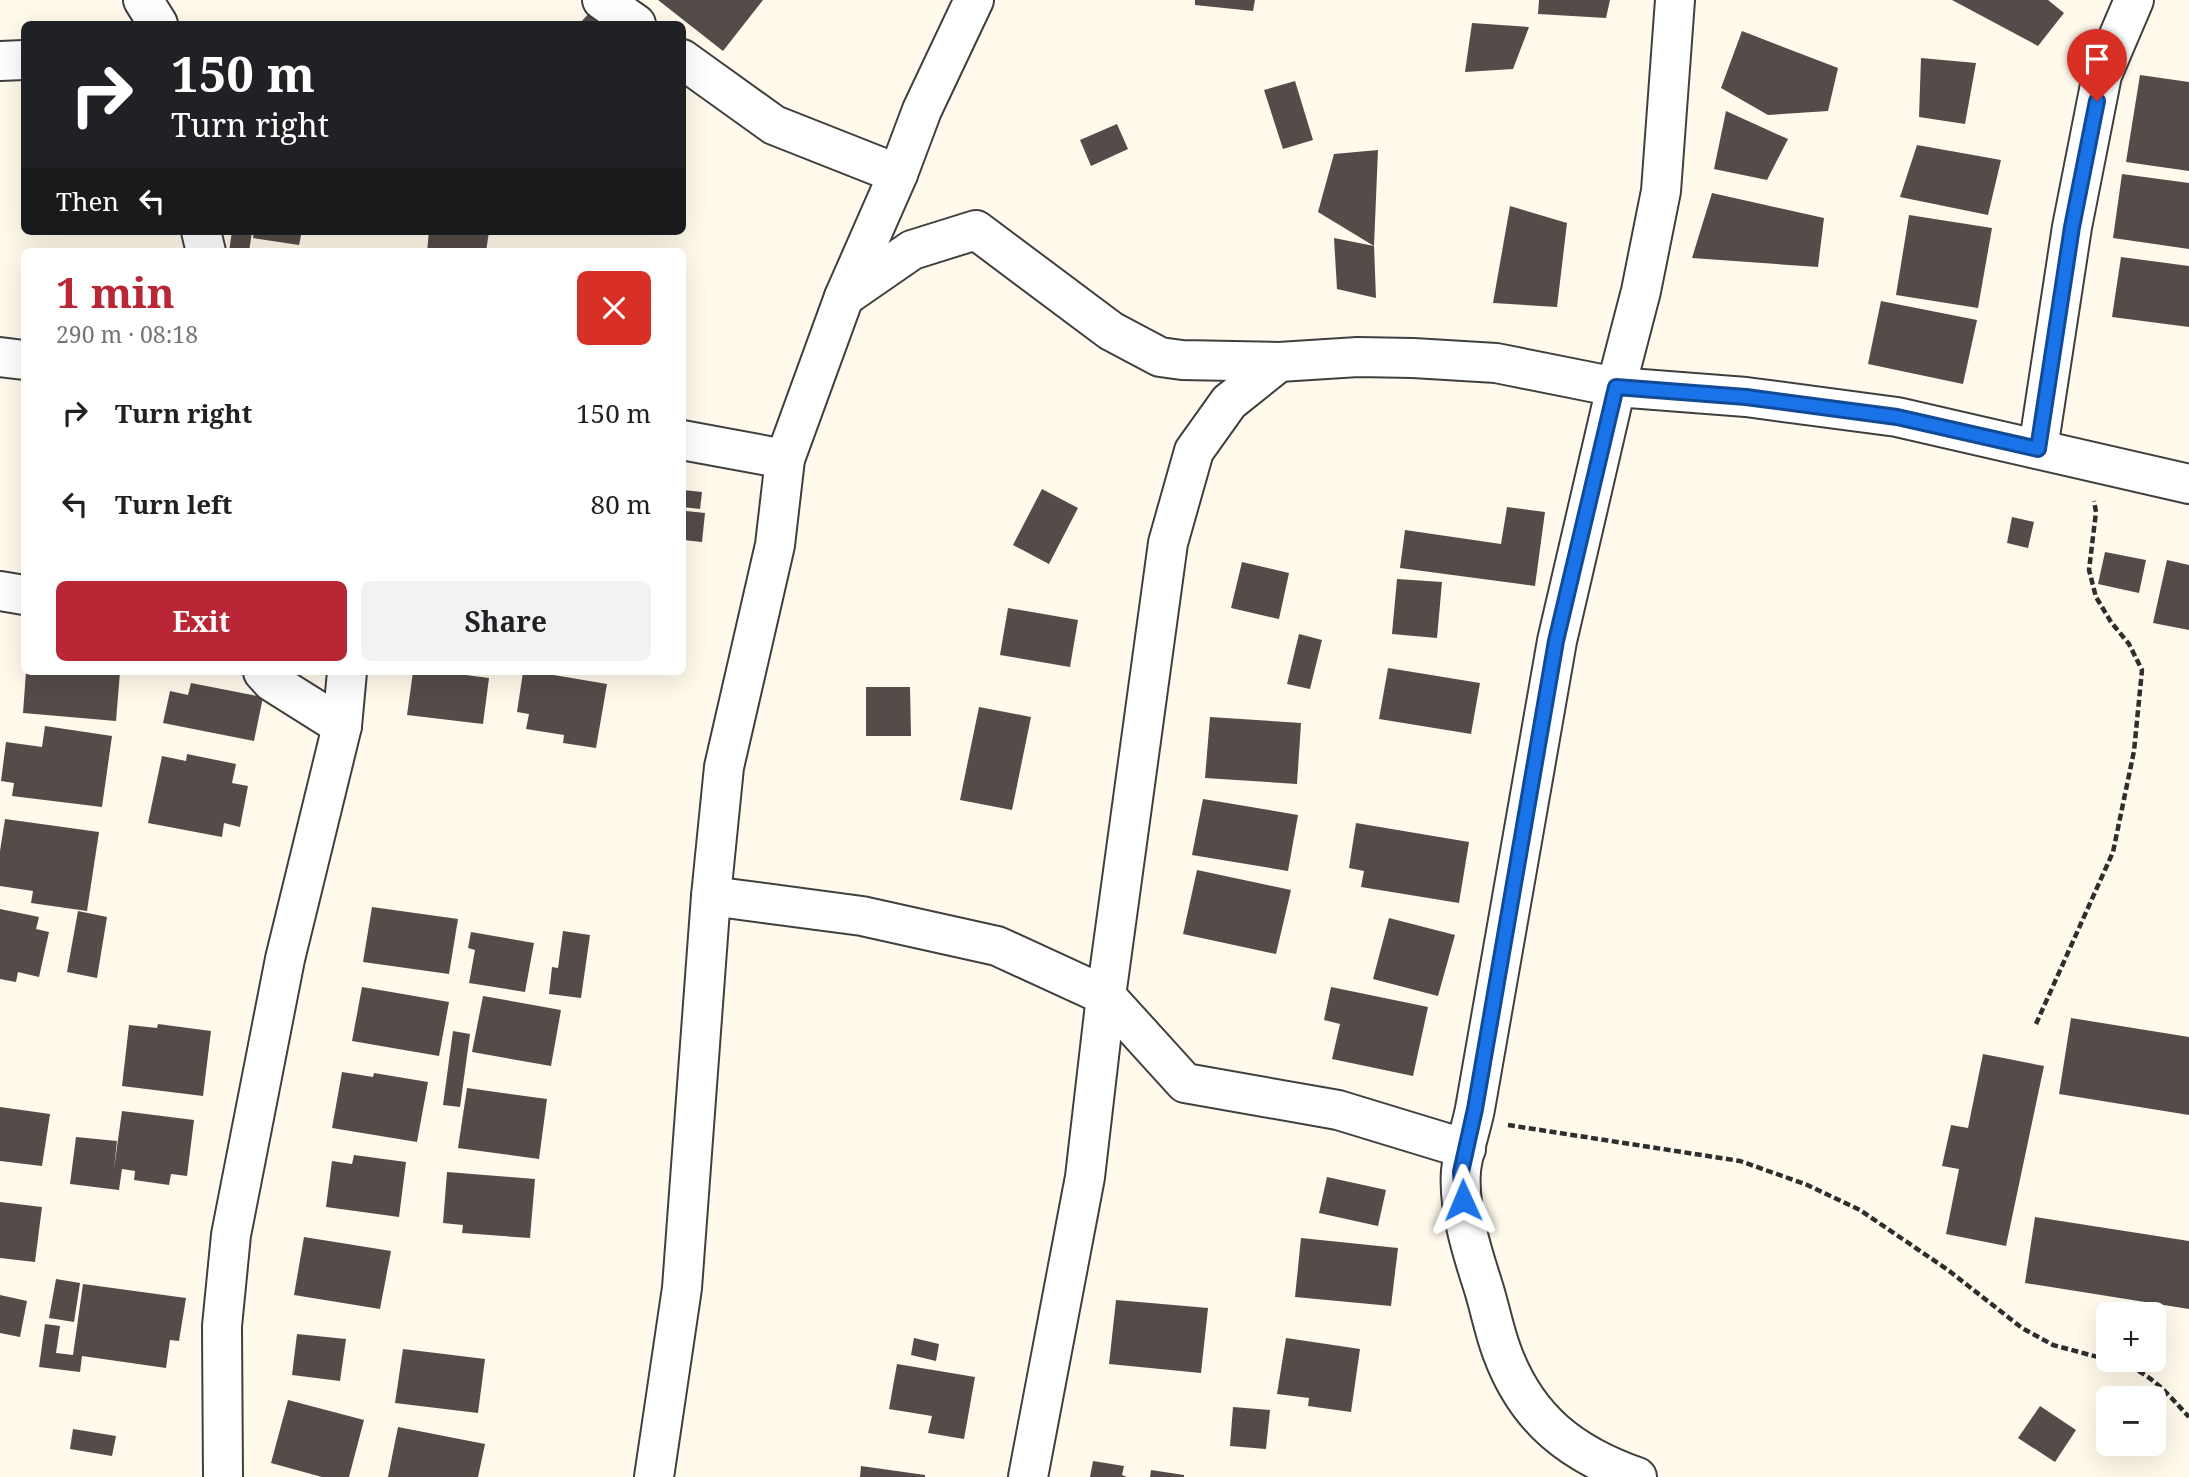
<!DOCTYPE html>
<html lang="en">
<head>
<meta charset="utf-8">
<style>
	body { margin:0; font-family:"Noto Serif",serif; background:#f2f2f2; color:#202124; height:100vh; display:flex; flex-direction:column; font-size:26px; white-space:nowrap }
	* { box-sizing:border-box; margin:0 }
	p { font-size:23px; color:#757577 }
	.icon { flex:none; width:38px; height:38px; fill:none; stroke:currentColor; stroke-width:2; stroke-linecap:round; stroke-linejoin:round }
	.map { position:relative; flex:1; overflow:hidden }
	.side { position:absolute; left:21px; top:248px; width:665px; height:427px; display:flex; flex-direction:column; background:#fff; border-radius:10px; box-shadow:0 7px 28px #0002 }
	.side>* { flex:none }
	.guide { position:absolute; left:21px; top:21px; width:665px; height:214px; border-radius:10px; box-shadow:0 7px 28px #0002; background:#202124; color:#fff; overflow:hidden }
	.fabs { position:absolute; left:2096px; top:1302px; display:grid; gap:14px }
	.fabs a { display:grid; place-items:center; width:70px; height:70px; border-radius:10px; background:#fff; box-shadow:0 7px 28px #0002; font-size:35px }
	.pin { position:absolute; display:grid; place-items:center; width:60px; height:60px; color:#fff; margin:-72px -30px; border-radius:50% 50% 50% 0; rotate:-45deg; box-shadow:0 0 7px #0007 }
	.pin .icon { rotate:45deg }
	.me { position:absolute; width:77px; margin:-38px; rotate:359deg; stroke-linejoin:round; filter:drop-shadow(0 0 5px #0008) }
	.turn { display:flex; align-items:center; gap:24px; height:147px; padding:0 35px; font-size:32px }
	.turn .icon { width:91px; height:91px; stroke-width:2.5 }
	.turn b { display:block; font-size:49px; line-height:60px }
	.then { display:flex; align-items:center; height:66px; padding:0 35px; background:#0003; gap:14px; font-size:26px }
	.round { display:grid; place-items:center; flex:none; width:74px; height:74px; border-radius:10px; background:#f2f2f2 }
	.head { display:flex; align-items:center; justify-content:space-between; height:119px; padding:0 35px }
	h1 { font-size:42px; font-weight:700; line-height:52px; color:#b92736 }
	.action { display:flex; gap:14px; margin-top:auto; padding:14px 35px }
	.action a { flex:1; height:80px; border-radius:10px; background:#b92736; color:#fff; font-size:28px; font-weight:700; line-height:80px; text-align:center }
	.action a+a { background:#f2f2f2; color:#202124 }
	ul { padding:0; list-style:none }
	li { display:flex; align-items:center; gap:21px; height:91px; padding:0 35px }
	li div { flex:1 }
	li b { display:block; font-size:26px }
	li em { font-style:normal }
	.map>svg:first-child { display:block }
	.building { fill:#544c49 }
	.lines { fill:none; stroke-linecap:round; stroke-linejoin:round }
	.minor-casing { stroke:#3f3f3f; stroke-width:42 }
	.path { stroke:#2e2e2e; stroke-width:4.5; stroke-dasharray:7 3.5; stroke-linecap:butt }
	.minor { stroke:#fff; stroke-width:38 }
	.route-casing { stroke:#114b97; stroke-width:18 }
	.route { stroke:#1a73e8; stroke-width:12 }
</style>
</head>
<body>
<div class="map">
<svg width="2189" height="1477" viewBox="0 0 2189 1477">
	<rect width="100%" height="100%" fill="#fffaeb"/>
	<g class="building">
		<path d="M658 0H763L723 51Z"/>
		<path d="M1195 0H1255L1253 11 1195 5Z"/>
		<path d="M1539 0H1610L1606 18 1538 14Z"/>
		<path d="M1952 0H2048L2064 13 2038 46Z"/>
		<path d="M597 5 618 24H579Z"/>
		<path d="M1472 23 1529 27 1513 69 1465 72Z"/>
		<path d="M1742 31 1838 68 1828 111 1768 115 1721 88Z"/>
		<path d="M1921 58 1976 63 1965 124 1919 117Z"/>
		<path d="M2140 75 2189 82V171L2126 162Z"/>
		<path d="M1295 81 1313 140 1283 149 1264 90Z"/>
		<path d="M1726 111 1788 139 1767 180 1714 169Z"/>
		<path d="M1117 124 1128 149 1091 166 1080 140Z"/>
		<path d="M1917 145 2001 160 1988 215 1900 197Z"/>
		<path d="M1378 150 1374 246 1318 212 1334 154Z"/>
		<path d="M2122 174 2189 183V249L2113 238Z"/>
		<path d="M1712 193 1824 218 1818 267 1692 258Z"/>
		<path d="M1510 206 1567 223 1557 307 1493 303Z"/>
		<path d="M1909 215 1992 228 1978 308 1896 295Z"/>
		<path d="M232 231H252L249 252H229Z"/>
		<path d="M254 231H302L299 245 253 238Z"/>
		<path d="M429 231H489L486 252H427Z"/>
		<path d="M1334 238 1374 246 1376 298 1337 289Z"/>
		<path d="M2121 257 2189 266V327L2112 317Z"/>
		<path d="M1881 301 1977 320 1963 384 1868 364Z"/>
		<path d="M1042 489 1078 508 1049 564 1013 545Z"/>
		<path d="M683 490 702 492 700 509 682 507Z"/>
		<path d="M1507 507 1545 512 1535 586 1400 568 1405 530 1501 544Z"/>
		<path d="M686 511 705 513 702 542 683 540Z"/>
		<path d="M2012 517 2034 522 2028 548 2007 543Z"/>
		<path d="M2105 552 2146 560 2139 593 2098 584Z"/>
		<path d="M2167 560 2189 565V630L2153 623Z"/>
		<path d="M1242 562 1289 573 1279 619 1231 608Z"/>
		<path d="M1397 579 1442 582 1437 638 1392 634Z"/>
		<path d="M1008 608 1078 620 1070 667 1000 655Z"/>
		<path d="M1299 634 1322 640 1310 689 1287 684Z"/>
		<path d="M1388 668 1480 683 1471 734 1379 719Z"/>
		<path d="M26 672H120L116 721 23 713Z"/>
		<path d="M413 672H443L489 678 483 724 407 715Z"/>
		<path d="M523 672H536L607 684 596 748 563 743 564 735 526 729 529 714 517 712Z"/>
		<path d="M191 683 263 697 254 741 163 723 170 691 188 695Z"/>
		<path d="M866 687H910L911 736H866Z"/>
		<path d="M979 707 1031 717 1012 810 960 800Z"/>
		<path d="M1210 717 1301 723 1297 784 1205 778Z"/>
		<path d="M45 726 112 736 102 807 12 796 14 783 1 781 6 742 42 747Z"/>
		<path d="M187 754 236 764 232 783 248 786 240 827 224 823 222 837 148 823 162 756 186 761Z"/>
		<path d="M1203 799 1298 815 1288 871 1192 855Z"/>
		<path d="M5 819 99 832 87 911 31 903 33 891 0 886V851Z"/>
		<path d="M1356 823 1469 842 1459 903 1361 887 1364 871 1349 868Z"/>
		<path d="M1197 870 1291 890 1276 954 1183 934Z"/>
		<path d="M372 907 458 919 449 974 363 962Z"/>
		<path d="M0 909 39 917 36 929 49 932 39 977 18 972 16 982 0 979Z"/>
		<path d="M78 911 107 917 97 978 67 972Z"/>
		<path d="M1389 918 1455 935 1438 996 1373 979Z"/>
		<path d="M563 931 590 935 581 998 549 994 552 967 558 968Z"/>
		<path d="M471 932 534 943 525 992 469 983 475 950 468 948Z"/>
		<path d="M362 987 449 1002 439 1056 352 1041Z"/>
		<path d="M1331 987 1428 1007 1413 1076 1332 1059 1340 1024 1324 1020Z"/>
		<path d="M483 996 561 1010 551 1066 472 1052Z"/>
		<path d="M2071 1018 2189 1037V1115L2059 1094Z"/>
		<path d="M158 1024 211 1031 203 1096 122 1086 129 1025 157 1028Z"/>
		<path d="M453 1031 470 1034 460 1107 443 1105Z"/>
		<path d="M1983 1054 2044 1066 2006 1246 1946 1234 1959 1169 1942 1166 1951 1125 1968 1128Z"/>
		<path d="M342 1072 373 1077 374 1073 428 1082 417 1142 332 1128Z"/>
		<path d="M467 1088 547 1099 539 1159 458 1148Z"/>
		<path d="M0 1107 50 1114 42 1166 0 1161Z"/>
		<path d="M122 1111 194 1120 187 1176 171 1174 169 1185 134 1180 135 1171 122 1169 119 1190 70 1184 76 1137 117 1141 114 1169Z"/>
		<path d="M354 1155 406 1162 399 1217 326 1207 332 1161 352 1164Z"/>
		<path d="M447 1172 535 1179 530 1238 462 1233 463 1225 443 1223Z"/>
		<path d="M1327 1177 1386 1190 1378 1226 1319 1213Z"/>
		<path d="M0 1202 42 1207 35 1262 0 1258Z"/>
		<path d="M2035 1217 2189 1241V1309L2025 1283Z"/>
		<path d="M304 1237 391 1251 380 1309 294 1295Z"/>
		<path d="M1301 1238 1398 1248 1391 1306 1295 1297Z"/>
		<path d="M56 1279 80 1283 74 1322 49 1318Z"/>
		<path d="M83 1284 186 1298 179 1341 170 1340 166 1368 82 1356 80 1372 39 1367 45 1324 60 1326 56 1353 73 1355Z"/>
		<path d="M0 1295 27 1301 20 1337 0 1333Z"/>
		<path d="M1116 1300 1208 1308 1201 1373 1109 1364Z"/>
		<path d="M297 1334 346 1339 340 1381 292 1375Z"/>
		<path d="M914 1338 939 1344 936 1361 911 1355Z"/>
		<path d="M1286 1338 1360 1349 1351 1412 1308 1406 1309 1398 1277 1394Z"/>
		<path d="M403 1349 485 1359 478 1413 395 1403Z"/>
		<path d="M897 1364 975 1377 964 1439 928 1433 932 1416 889 1409Z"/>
		<path d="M288 1400 364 1420 349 1477H322L271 1463Z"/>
		<path d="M2040 1406 2076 1430 2055 1462 2018 1438Z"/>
		<path d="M1233 1407 1270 1410 1266 1449 1230 1446Z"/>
		<path d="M398 1427 485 1444 478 1477H388Z"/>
		<path d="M73 1429 116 1436 112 1456 70 1449Z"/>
		<path d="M1093 1461 1124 1466 1122 1475 1127 1477H1090Z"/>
		<path d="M861 1466 925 1475V1477H860Z"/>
		<path d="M1151 1470 1184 1475V1477H1150Z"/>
	</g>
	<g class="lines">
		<g class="minor-casing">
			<g id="minor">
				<path d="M143 0 158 24"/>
				<path d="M602 0 636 24"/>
				<path d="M682 59 774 125 898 174"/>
				<path d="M0 61 24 60"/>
				<path d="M201 231 206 252"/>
				<path d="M844 297 912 250 976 230 1111 331 1160 357 1182 360 1279 362 1358 357 1413 358 1496 363 1616 387 1746 397 1897 417 2189 484"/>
				<path d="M0 357 24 360"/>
				<path d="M682 440 785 459"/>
				<path d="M2038 449 2072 227 2102 75 2134 0"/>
				<path d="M0 591 24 595"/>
				<path d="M263 672 272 682 342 726"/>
				<path d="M711 896 862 916 997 946 1106 996 1185 1083 1338 1110 1466 1149"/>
				<path d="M223 1477 222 1326 231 1235 285 959 342 726 347 672"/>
				<path d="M654 1477 682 1288 711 896 724 767 775 545 785 459 844 297 898 174 922 110 974 0"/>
				<path d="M1028 1477 1085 1177 1106 996 1168 543 1194 451 1229 402 1279 362"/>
				<path d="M1637 1477C1572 1454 1527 1420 1502 1352 1494 1331 1490 1308 1483 1286 1472 1252 1458 1208 1461 1171 1463 1151 1471 1129 1475 1109L1557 641 1616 387 1641 291 1661 191 1675 0"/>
			</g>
		</g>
		<g class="path">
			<path d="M2036 1024 2113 852 2134 751 2142 670 2129 644 2111 622 2096 597 2089 570 2096 512 2094 501"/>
			<path d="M1508 1125 1740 1161 1805 1184 1860 1210 1948 1270 2022 1328 2053 1345 2109 1360"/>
			<path d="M2109 1360C2149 1370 2162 1388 2189 1417"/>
		</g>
		<use href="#minor" class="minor"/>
	</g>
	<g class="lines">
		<g class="route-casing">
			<path id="route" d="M1463 1200 1461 1172 1475 1109 1556 641 1616 387 1746 397 1897 417 2038 449 2072 227 2097 101"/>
		</g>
		<use href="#route" class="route"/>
	</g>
</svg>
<div class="fabs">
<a>+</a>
<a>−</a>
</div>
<div class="pin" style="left:2097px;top:101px;background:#d93025"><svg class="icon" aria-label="arrive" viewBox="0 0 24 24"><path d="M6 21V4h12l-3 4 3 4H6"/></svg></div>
<svg class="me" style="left:1463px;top:1200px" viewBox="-20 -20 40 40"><path d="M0-17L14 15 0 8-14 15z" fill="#1a73e8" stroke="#fff" stroke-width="4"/></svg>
<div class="guide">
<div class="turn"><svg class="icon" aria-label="right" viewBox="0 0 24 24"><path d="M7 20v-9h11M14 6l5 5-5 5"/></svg><div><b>150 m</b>Turn right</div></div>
<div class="then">Then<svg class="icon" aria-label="left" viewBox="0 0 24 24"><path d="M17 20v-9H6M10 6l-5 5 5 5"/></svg></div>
</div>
<section class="side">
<div class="head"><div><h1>1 min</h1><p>290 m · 08:18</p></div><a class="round" style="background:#d93025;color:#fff"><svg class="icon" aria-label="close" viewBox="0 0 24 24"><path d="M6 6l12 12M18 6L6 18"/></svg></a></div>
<ul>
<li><svg class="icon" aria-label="right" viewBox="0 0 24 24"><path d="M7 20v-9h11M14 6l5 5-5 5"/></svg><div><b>Turn right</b></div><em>150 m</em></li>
<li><svg class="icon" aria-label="left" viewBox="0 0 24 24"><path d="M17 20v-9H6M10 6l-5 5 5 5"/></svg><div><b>Turn left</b></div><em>80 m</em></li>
</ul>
<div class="action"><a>Exit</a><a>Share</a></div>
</section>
</div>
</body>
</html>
